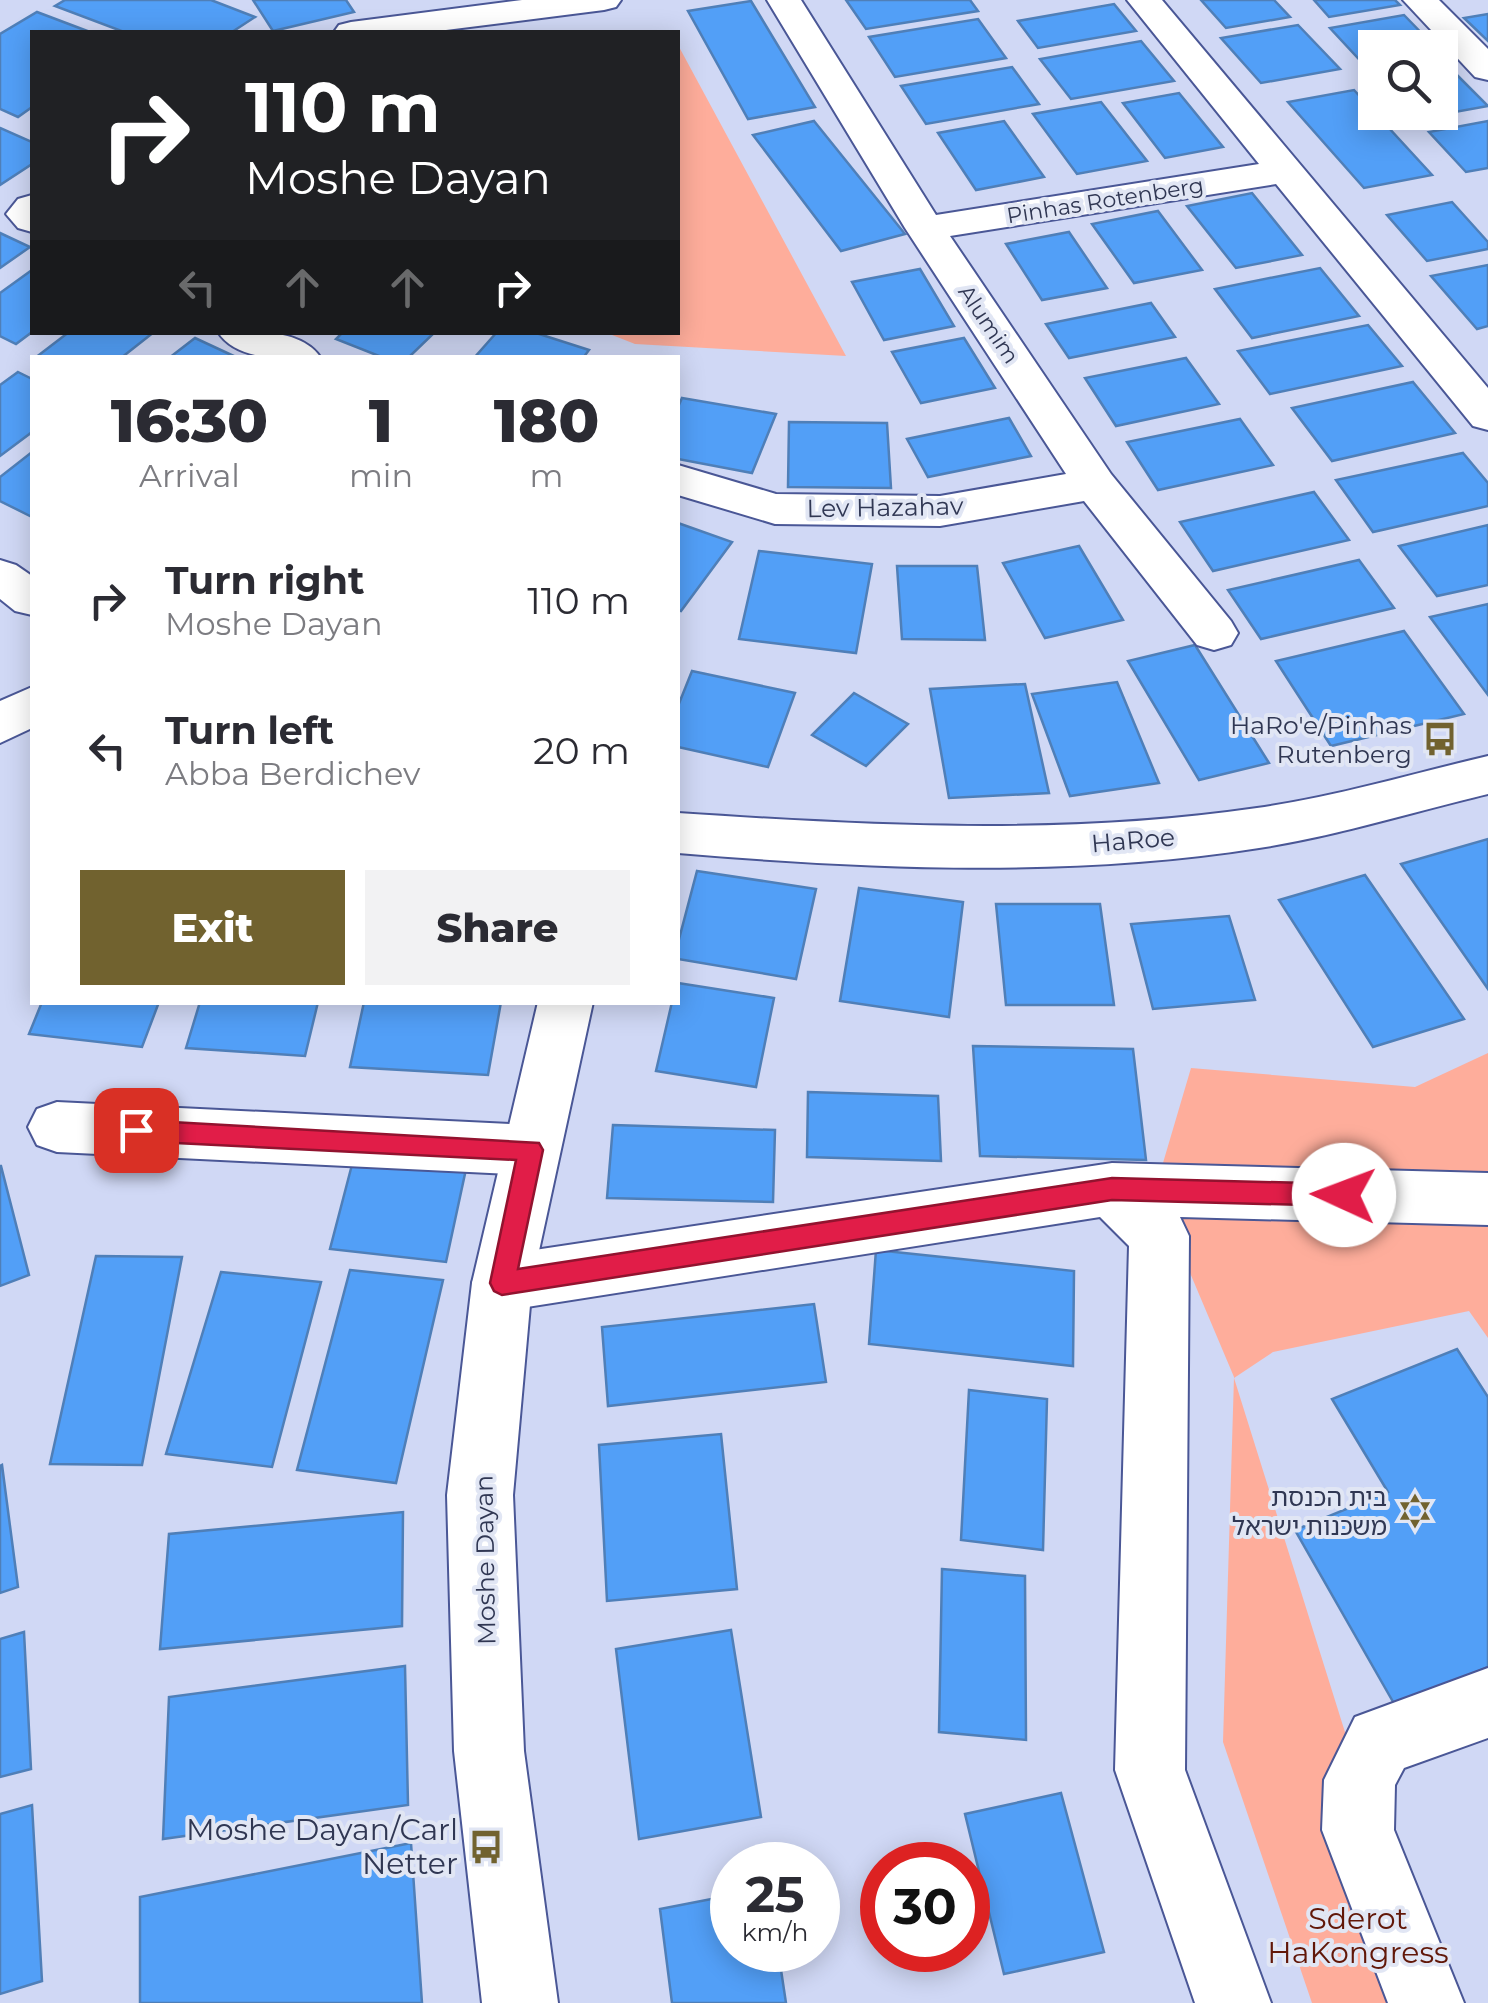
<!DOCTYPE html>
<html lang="en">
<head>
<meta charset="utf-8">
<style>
	body { margin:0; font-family:Montserrat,"Noto Sans Hebrew",sans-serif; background:#f2f2f3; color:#2b2b33; height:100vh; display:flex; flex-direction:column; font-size:38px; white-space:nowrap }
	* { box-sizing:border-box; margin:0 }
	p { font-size:32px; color:#7c7c81 }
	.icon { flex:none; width:55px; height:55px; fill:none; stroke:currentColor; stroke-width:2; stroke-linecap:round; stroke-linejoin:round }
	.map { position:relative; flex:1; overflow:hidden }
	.sheet { position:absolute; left:30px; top:355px; width:650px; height:650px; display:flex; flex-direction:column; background:#fff; border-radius:0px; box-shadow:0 5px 25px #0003 }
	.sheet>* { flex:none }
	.guide { position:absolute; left:30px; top:30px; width:650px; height:305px; border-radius:0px; box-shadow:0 5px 25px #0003; background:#202124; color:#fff; overflow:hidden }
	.fabs { position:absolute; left:1358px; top:30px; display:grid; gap:20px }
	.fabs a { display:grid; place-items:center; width:100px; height:100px; border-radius:0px; background:#fff; box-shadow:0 5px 25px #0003; font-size:50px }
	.speed { position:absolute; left:710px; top:1842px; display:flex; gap:20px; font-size:50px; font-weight:700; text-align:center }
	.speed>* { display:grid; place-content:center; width:130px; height:130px; border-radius:50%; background:#fff; box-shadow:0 5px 25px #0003; line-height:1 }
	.speed small { font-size:25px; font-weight:400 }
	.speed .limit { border:15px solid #d22; background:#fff; color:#111 }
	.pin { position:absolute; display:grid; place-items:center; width:85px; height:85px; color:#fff; margin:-42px; border-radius:20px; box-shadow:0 5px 15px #0006 }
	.me { position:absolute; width:110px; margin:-55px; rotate:272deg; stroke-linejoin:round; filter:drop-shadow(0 0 8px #0008) }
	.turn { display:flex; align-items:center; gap:35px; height:210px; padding:0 50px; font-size:45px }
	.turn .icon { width:130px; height:130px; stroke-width:2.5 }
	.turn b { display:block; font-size:70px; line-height:85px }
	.lanes { display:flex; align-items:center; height:95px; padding:0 50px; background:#0003; justify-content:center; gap:50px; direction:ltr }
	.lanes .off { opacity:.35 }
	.eta { display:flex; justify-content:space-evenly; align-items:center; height:170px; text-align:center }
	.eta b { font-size:60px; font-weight:800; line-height:70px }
	.cta { display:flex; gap:20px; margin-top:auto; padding:20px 50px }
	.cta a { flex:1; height:115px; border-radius:0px; background:#71622f; color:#fff; font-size:40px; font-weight:800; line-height:115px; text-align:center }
	.cta a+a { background:#f2f2f3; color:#2b2b33 }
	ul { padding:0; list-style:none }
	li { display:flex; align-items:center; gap:30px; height:150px; padding:0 50px }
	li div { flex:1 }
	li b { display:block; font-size:38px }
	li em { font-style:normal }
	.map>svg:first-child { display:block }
	.green { fill:#fead9b }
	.building { fill:#529ff7; stroke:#4f7fb8; stroke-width:2.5 }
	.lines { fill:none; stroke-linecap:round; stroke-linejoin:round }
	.minor-casing { stroke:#4a5796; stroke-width:4 }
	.tertiary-casing { stroke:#4a5796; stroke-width:4 }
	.minor { fill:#fff; fill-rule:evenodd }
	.tertiary { fill:#fff; fill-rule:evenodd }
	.route { fill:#e11d48; stroke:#92132f; stroke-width:2.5 }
	.labels { text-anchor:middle; stroke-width:8; stroke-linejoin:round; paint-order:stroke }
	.far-street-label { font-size:22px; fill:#303753; stroke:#e1e6f4 }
	.street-label { font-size:25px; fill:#303753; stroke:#e1e6f4 }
	.poi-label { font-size:25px; fill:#303753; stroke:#e1e6f4; text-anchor:end }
	.near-poi-label { font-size:30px; fill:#303753; stroke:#e1e6f4; text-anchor:end }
	.near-park-label { font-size:30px; fill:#611708; stroke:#e1e6f4 }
</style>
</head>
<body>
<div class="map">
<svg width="1488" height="2003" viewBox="0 0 1488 2003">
	<rect width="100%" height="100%" fill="#d0d8f5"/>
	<g class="green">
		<path d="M678 45 846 356 635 344 607 333 678 332Z"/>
		<path d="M1488 1053V1338L1469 1311 1273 1352 1234 1378 1360 1780 1462 2003H1312L1223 1742 1234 1377 1155 1190 1191 1068 1415 1087Z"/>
	</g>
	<g class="building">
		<path d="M65 0H211L255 17 232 32H124L55 6Z"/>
		<path d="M253 0H346L354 12 273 31Z"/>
		<path d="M846 0H970L978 11 866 29Z"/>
		<path d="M1201 0H1274L1290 17 1226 28Z"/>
		<path d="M1314 0H1395L1400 5 1329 17Z"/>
		<path d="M751 1 815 107 748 119 688 11Z"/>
		<path d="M1114 4 1136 31 1038 48 1018 21Z"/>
		<path d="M37 12 90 32H32V107L18 117 0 109V34Z"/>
		<path d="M1488 14V41L1464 18Z"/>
		<path d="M1404 15 1436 48H1375V68L1368 69 1330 28Z"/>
		<path d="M978 19 1006 58 895 77 869 37Z"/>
		<path d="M1298 25 1340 69 1261 83 1221 38Z"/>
		<path d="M1141 41 1174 81 1071 99 1040 59Z"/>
		<path d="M1012 67 1039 104 926 124 901 86Z"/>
		<path d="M1450 68 1488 106 1411 120 1404 112H1440V70Z"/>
		<path d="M1354 90 1432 175 1364 188 1288 102Z"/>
		<path d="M1179 93 1223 147 1165 158 1123 103Z"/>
		<path d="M1101 102 1147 161 1077 174 1033 114Z"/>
		<path d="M814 121 905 234 841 251 753 135Z"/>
		<path d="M1004 121 1044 177 976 190 938 133Z"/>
		<path d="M1488 121V168L1466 172 1429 132Z"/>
		<path d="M0 128 32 142V164L0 185Z"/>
		<path d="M1252 193 1302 255 1236 268 1187 206Z"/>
		<path d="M1452 202 1488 242V249L1427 261 1387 215Z"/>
		<path d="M1158 211 1202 270 1134 283 1092 224Z"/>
		<path d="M1069 232 1107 288 1042 300 1006 244Z"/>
		<path d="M0 233 30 247 0 268Z"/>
		<path d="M1488 265V326L1477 329 1431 276Z"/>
		<path d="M1320 268 1359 316 1252 338 1215 289Z"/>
		<path d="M920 269 954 326 884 340 852 282Z"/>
		<path d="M32 270V332L16 344 0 336V293Z"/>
		<path d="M1151 303 1175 337 1069 358 1046 324Z"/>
		<path d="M1368 325 1402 366 1270 394 1238 351Z"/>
		<path d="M69 332H154L121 358H35Z"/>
		<path d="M343 332H435L408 358H384L336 339Z"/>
		<path d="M497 332H533L589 350 583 358H474Z"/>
		<path d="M195 338 238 358H169Z"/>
		<path d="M964 338 995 388 921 403 892 352Z"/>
		<path d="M1186 358 1219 404 1116 426 1085 378Z"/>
		<path d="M18 372 32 379V432L0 456V385Z"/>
		<path d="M1413 382 1455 433 1332 461 1292 408Z"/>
		<path d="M682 398 776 414 752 473 678 459V407Z"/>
		<path d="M1009 418 1031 456 928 477 907 439Z"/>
		<path d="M1240 419 1273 465 1158 490 1127 442Z"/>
		<path d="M789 422 887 423 891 488 788 487Z"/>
		<path d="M32 452V517L0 501V477Z"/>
		<path d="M1463 453 1488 483V506L1373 532 1336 480Z"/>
		<path d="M1314 492 1349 540 1213 571 1180 522Z"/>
		<path d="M678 523 732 542 681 611 678 610Z"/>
		<path d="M1488 525V585L1437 596 1399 546Z"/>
		<path d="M1079 546 1123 620 1045 638 1003 563Z"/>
		<path d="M759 551 872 564 856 653 739 639Z"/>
		<path d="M1359 560 1394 608 1261 639 1228 590Z"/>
		<path d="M897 566H977L985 640 902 639Z"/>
		<path d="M1488 604V695L1430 617Z"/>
		<path d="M1404 631 1464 714 1331 746 1276 661Z"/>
		<path d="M1195 645 1269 763 1199 780 1128 661Z"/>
		<path d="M692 671 795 693 768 767 678 747V706Z"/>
		<path d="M1117 682 1159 783 1070 796 1032 694Z"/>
		<path d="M1025 684 1049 793 949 798 930 689Z"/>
		<path d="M854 693 908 724 866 766 812 735Z"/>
		<path d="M1488 839V989L1401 864Z"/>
		<path d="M697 871 816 889 796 979 678 959V943Z"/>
		<path d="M1365 875 1464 1019 1373 1047 1279 900Z"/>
		<path d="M859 888 963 902 949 1017 840 1001Z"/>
		<path d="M996 904H1100L1114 1005H1006Z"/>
		<path d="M1229 916 1255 1000 1153 1009 1131 924Z"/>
		<path d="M678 983 774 998 756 1087 656 1071 672 1002H678Z"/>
		<path d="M42 1002H159L142 1047 29 1034Z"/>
		<path d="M200 1002H318L305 1056 186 1048Z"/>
		<path d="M364 1002H501L488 1075 350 1067Z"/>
		<path d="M973 1046 1133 1049 1146 1160 980 1156Z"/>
		<path d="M808 1092 938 1096 941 1161 807 1157Z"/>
		<path d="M613 1125 775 1130 773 1202 607 1198Z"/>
		<path d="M354 1157 466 1169 446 1262 330 1249Z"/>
		<path d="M1 1166 29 1275 0 1286V1166Z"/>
		<path d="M876 1250 1074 1271 1073 1366 869 1344Z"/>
		<path d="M96 1256 182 1257 142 1465 50 1464Z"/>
		<path d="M350 1270 443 1280 396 1483 297 1470Z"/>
		<path d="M221 1272 321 1282 272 1467 166 1454Z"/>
		<path d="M814 1304 826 1382 608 1406 602 1327Z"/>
		<path d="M1457 1349 1488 1397V1667L1396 1707 1295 1530 1388 1492 1332 1399Z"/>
		<path d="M969 1390 1047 1399 1043 1550 961 1540Z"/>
		<path d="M721 1434 737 1589 607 1601 599 1445Z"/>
		<path d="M2 1465 18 1587 0 1593V1466Z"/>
		<path d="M403 1512 402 1626 160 1649 169 1534Z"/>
		<path d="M942 1569 1025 1576 1026 1740 939 1732Z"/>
		<path d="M731 1630 761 1817 639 1839 616 1649Z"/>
		<path d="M24 1632 31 1769 0 1777V1639Z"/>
		<path d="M405 1666 408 1805 163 1839 169 1697Z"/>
		<path d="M1061 1793 1104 1952 1004 1974 965 1814Z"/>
		<path d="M32 1805 42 1981 0 1994V1814Z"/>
		<path d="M411 1843 422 2003H140V1897Z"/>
		<path d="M732 1895V1950H778L786 2003H672L660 1909Z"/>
	</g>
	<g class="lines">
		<g class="minor-casing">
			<g id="minor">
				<path d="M522 0H621L616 7 604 10 430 32H334L339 25 351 22Z"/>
				<path d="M767 0H801L936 215 1259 164 1127 0H1162L1488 388V430L1473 426 1276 184 950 236 1111 474 1231 621 1238 633 1231 645 1214 650 1197 645 1084 501 940 526 775 524 678 495V465L776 494 940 496 1066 474 905 228Z"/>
				<path d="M1403 0H1439L1488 49V80L1475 77Z"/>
				<path d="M32 195V232L18 228 6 214 18 199Z"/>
				<path d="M218 332C250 332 300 327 321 358 288 358 238 363 218 332Z"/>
				<path d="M32 687V728L0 743V701Z"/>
				<path d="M57 1102 530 1125 551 1132 559 1150 551 1168 530 1175 57 1152 37 1145 28 1127 37 1109Z"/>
				<path d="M1112 1163 1488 1173V1225L1180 1217 1189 1236 1185 1770 1271 2003H1195L1115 1770 1129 1246 1100 1217 502 1311 480 1303 472 1283 480 1263 502 1255Z"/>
				<path d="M1488 1668V1738L1404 1768 1395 1785 1394 1830 1464 2003H1388L1322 1830 1324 1780 1355 1717Z"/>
			</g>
		</g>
		<g class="tertiary-casing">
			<g id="tertiary">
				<path d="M0 560 16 565 32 576V615L15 611 0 599Z"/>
				<path d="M1488 756V794C1412 812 1337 836 1259 848 1069 878 869 869 678 853V813C870 826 1066 836 1257 808 1335 797 1411 774 1488 756Z"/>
				<path d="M538 1002H593L532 1283 513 1495 524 1751 558 2003H482L454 1751 447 1495 472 1283Z"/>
			</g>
		</g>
		<use href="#minor" class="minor"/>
		<use href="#tertiary" class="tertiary"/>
	</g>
	<path class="route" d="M136 1120 539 1143 543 1150 518 1269 1112 1178 1344 1184 1353 1188 1356 1195 1353 1203 1344 1206 1112 1200 502 1295 494 1291 490 1283 516 1160 136 1141 128 1138 124 1130 128 1123Z"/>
	<defs>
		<g id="bus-bare" transform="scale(2.7)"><path d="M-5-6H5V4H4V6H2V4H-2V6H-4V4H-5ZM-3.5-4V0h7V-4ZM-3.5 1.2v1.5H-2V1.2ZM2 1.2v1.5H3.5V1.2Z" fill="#71622f" stroke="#e1e6f4" stroke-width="2.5" paint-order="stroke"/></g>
		<g id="synagogue-bare" transform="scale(2.7)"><path d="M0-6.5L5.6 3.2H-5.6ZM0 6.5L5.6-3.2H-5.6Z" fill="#71622f" stroke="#e1e6f4" stroke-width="2.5" paint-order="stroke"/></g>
	</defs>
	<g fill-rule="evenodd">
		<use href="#bus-bare" x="1440" y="739"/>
		<use href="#synagogue-bare" x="1415" y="1511"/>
		<use href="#bus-bare" x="486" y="1847"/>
	</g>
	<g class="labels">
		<g class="far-street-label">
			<text transform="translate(1105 200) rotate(-9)" y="8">Pinhas Rotenberg</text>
			<text transform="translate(989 324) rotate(56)" y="8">Alumim</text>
		</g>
		<g class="street-label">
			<text transform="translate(885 507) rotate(-1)" y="9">Lev Hazahav</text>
			<text transform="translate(1133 840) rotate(-5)" y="9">HaRoe</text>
			<text transform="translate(485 1560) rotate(-91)" y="9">Moshe Dayan</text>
		</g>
		<g class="poi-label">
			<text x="1412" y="734">HaRo'e/Pinhas<tspan x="1412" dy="29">Rutenberg</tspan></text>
			<text x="1387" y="1506">בית הכנסת<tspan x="1387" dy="29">משכנות ישראל</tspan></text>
		</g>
		<g class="near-poi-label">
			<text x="458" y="1840">Moshe Dayan/Carl<tspan x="458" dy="34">Netter</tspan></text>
		</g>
		<g class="near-park-label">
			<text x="1358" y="1929">Sderot<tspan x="1358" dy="34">HaKongress</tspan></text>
		</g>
	</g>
</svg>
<div class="fabs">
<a><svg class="icon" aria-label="search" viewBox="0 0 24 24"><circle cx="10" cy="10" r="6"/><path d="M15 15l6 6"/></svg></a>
</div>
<div class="speed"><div>25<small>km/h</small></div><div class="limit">30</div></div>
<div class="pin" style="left:136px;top:1130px;background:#d93025"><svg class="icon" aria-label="arrive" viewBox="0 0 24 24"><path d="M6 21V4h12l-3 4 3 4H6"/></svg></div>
<svg class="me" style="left:1344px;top:1195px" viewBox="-20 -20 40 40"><circle r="19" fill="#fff"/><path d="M0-13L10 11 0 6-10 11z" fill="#e11d48"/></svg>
<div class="guide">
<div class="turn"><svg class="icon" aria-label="right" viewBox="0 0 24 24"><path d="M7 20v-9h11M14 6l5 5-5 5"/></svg><div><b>110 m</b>Moshe Dayan</div></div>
<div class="lanes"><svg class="icon off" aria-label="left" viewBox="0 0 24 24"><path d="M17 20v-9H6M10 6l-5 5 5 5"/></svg><svg class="icon off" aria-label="ahead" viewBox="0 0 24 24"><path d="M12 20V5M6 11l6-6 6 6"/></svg><svg class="icon off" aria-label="ahead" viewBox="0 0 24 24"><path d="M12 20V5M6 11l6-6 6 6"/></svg><svg class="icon" aria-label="right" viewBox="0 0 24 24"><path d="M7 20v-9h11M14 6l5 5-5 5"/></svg></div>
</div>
<section class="sheet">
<div class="eta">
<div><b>16:30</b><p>Arrival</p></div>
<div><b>1</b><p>min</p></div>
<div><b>180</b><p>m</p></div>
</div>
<ul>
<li><svg class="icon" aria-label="right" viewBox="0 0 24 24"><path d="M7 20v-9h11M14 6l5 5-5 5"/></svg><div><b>Turn right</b><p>Moshe Dayan</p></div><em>110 m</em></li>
<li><svg class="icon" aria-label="left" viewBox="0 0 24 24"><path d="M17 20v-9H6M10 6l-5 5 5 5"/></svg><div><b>Turn left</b><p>Abba Berdichev</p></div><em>20 m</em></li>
</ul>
<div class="cta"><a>Exit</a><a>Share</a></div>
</section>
</div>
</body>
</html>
